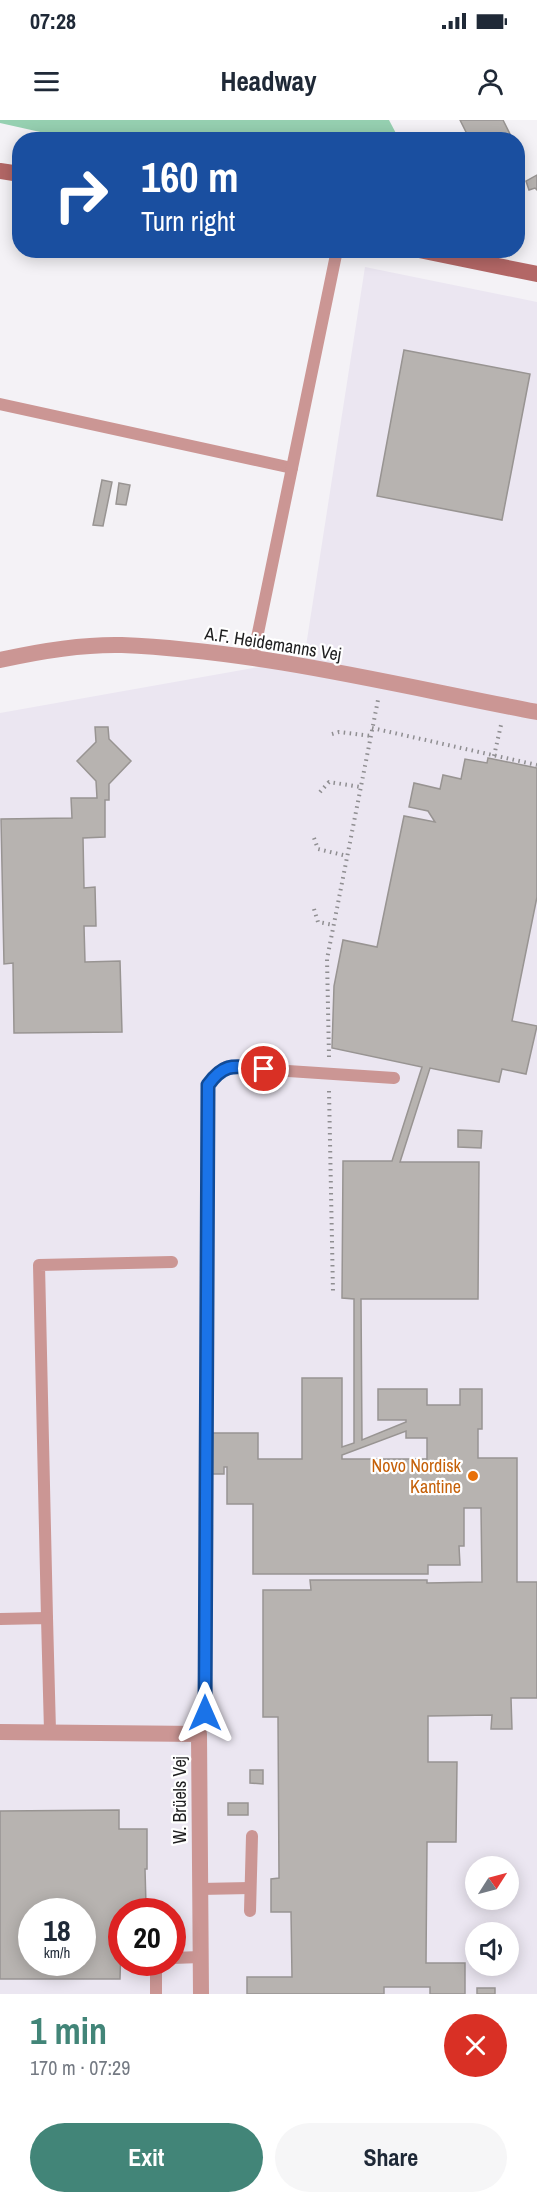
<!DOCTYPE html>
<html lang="en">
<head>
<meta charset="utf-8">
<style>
	body { margin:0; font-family:"Archivo Narrow",sans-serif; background:#f6f6f7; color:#1f2937; height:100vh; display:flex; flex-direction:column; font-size:22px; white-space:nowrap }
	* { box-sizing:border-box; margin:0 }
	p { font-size:20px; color:#747a83 }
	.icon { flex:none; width:33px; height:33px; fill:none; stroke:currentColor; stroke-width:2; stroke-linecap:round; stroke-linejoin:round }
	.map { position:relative; height:1874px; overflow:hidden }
	.side { display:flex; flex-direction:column; background:#fff; flex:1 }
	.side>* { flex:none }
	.hud { position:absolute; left:12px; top:12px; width:513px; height:126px; border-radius:24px; box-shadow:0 3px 15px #0003; background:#1a4fa0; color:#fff; overflow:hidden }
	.needle { width:39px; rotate:54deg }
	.controls { position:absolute; left:465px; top:1736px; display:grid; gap:12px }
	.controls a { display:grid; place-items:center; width:54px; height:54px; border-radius:50%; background:#fff; box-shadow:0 3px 15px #0003; font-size:30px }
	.speed { position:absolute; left:18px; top:1778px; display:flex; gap:12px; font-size:30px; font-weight:700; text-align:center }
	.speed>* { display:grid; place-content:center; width:78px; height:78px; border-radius:50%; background:#fff; box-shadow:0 3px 15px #0003; line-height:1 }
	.speed small { font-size:15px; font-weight:400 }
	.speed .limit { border:9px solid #d22; background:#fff; color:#111 }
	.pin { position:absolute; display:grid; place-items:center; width:51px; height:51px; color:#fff; margin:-26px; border:3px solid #fff; border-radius:50%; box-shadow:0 2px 6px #0007 }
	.me { position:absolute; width:66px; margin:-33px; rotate:0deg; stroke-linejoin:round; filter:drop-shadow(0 0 4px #0008) }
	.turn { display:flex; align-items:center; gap:21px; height:126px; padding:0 30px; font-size:27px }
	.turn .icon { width:78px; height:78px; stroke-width:2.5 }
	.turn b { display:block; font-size:42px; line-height:51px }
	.round { display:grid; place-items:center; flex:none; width:63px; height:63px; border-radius:32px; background:#f6f6f7 }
	.summary { display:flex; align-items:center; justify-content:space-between; height:102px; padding:0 30px }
	h1 { font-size:36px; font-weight:700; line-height:45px; color:#428578 }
	.button { display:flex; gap:12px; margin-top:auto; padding:12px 30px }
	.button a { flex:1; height:69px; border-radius:36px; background:#428578; color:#fff; font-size:24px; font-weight:700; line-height:69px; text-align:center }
	.button a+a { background:#f6f6f7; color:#1f2937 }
	.status { display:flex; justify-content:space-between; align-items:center; height:42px; padding:0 30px; background:#fff; direction:ltr }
	.status svg { height:16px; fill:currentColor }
	header { display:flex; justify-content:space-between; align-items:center; height:78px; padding:0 30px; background:#fff; font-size:27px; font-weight:700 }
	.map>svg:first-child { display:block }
	.built { fill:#ebe6f1; fill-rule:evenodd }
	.green { fill:#96d0b1 }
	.building { fill:#b7b3b0; stroke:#989492; stroke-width:1.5; fill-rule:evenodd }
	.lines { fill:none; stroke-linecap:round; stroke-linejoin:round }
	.path { stroke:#8f8e91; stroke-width:4; stroke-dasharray:1.5 4.5; stroke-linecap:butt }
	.service { stroke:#cb9694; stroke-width:12 }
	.minor { stroke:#cb9694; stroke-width:16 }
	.secondary { stroke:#b36766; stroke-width:16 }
	.route-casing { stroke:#114b97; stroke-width:15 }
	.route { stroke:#1a73e8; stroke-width:10 }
	.food-dot { fill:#e8710a; stroke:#fff; stroke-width:2 }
	.labels { text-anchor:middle; stroke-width:4.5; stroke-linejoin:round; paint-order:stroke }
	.street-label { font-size:18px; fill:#1e1e1f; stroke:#fff }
	.food-label { font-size:18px; fill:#c56008; stroke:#fff; text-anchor:end }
</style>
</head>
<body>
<div class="status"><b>07:28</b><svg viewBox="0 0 49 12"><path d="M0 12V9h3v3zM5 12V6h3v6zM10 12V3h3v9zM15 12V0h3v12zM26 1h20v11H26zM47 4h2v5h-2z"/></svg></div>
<header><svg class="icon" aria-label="menu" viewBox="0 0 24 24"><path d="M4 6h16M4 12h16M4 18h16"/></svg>Headway<svg class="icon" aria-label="person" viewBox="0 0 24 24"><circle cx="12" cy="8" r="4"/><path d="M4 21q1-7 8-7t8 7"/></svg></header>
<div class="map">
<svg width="537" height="1874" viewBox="0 0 537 1874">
	<rect width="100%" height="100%" fill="#f4f2f6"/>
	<path class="built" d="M365 147 537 182V1874H0V593L304 539ZM476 1746H508V1779H476ZM32 1791H82V1842H32ZM122 1791H172V1842H122ZM476 1812H508V1845H476Z"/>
	<path class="green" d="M0 0H389L399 19 76 20 0 3Z"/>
	<g class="building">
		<path d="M460 0H503L513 20H470Z"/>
		<path d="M518 29 524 42 518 46Z"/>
		<path d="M537 55V70L535 68 529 70 526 61Z"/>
		<path d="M404 230 530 254 502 400 377 376Z"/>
		<path d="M102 360 112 362 103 406 93 405Z"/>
		<path d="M119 363 130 365 126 385 116 384Z"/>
		<path d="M95 607H108L109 619 131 641 109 664V680H105V717L83 718 84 768 95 767 96 806H84L85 842 120 841 122 912 14 913 13 843 4 844 1 699 72 698 71 678H97L96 661 77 641 96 622Z"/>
		<path d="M488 638 537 648V777L512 901 537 906 526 954 502 949 499 962 430 948 400 1042H479L478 1179H361L362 1320 406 1302V1300H378V1269H427V1285H460V1269H482V1309H478V1338H517V1462H537V1578H511L512 1609H491L492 1595 428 1596V1642H457L456 1722H427L426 1843H465V1874H430V1867H384V1874H247V1857H292L291 1792H271V1759L279 1758 278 1597H263V1470H311L310 1460H427V1463L482 1462 481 1388H464V1426H459L460 1445H428V1454H253V1384H227V1347H224V1354H212V1313H258V1339H302V1258H342V1327L354 1323V1179L342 1178 343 1041H392L422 947 332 928 334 866 343 820 377 827 404 696 435 702 428 691 409 687 414 663 440 669 443 655 461 659 465 639 487 643ZM406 1311V1318H427V1339H342V1335Z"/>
		<path d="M458 1010 482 1011 481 1028 458 1027Z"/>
		<path d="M250 1650H263V1664L250 1663Z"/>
		<rect x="228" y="1683" width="20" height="12"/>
		<path d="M119 1690V1709H147V1749H145L146 1785H137V1791H122L120 1859H0V1691ZM32 1791H82V1842H32Z"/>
		<rect x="477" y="1868" width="18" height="6"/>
	</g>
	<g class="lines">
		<g class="path">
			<path d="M372 608 537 645"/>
			<path d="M332 614 339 612 371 616"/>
			<path d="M494 636 501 605"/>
			<path d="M320 672 329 662 361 667"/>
			<path d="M314 718 318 729 347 736"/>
			<path d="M314 789 318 802 334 805"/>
			<path d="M329 937 327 839 378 580"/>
			<path d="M329 971 333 1172"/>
		</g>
		<g class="service">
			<path d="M0 284 292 348"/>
			<path d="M253 537 337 130"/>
			<path d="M47 1498 39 1145 172 1142"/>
			<path d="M0 1499 47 1498 50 1611"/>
			<path d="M199 1614 205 1593 208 965 216 954 226 947 394 958"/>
			<path d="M200 1769 250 1768"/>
			<path d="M250 1791 252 1716"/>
			<path d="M172 1838 201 1837"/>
			<path d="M156 1842V1874"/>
		</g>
		<g class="minor">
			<path d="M0 540C40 531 81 524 122 525 262 531 400 566 537 592"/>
			<path d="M0 1612 199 1614 201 1874"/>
		</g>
		<g class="secondary">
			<path d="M0 51 20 54"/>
			<path d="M419 130 537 154"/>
		</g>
	</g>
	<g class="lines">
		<g class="route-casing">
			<path id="route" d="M205 1593 208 965C226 940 237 947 264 949"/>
		</g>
		<use href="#route" class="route"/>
	</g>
	<circle class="food-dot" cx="473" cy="1356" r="6"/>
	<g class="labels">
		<g class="street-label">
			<text transform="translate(273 524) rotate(9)" y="6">A.F. Heidemanns Vej</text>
			<text transform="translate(180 1680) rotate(-90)" y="6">W. Brüels Vej</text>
		</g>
		<g class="food-label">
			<text x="461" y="1352">Novo Nordisk<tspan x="461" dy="21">Kantine</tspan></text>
		</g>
	</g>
</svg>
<div class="controls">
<a><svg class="needle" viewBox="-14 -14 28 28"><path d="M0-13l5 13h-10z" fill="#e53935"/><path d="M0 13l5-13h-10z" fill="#747a83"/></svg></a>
<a><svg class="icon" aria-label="sound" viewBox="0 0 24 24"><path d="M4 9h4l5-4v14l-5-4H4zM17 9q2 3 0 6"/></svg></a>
</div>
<div class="speed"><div>18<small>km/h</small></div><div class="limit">20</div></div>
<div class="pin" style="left:264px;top:949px;background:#d93025"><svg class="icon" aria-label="arrive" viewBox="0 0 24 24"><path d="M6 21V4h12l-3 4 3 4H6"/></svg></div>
<svg class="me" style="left:205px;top:1593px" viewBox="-20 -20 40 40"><path d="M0-17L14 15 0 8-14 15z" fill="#1a73e8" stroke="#fff" stroke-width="4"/></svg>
<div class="hud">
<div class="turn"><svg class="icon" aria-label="right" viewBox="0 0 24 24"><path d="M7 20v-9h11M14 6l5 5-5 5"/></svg><div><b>160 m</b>Turn right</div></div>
</div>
</div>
<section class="side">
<div class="summary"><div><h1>1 min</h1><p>170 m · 07:29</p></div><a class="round" style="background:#d93025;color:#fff"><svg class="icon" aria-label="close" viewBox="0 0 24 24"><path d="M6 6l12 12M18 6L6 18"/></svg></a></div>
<div class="button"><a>Exit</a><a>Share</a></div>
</section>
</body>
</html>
